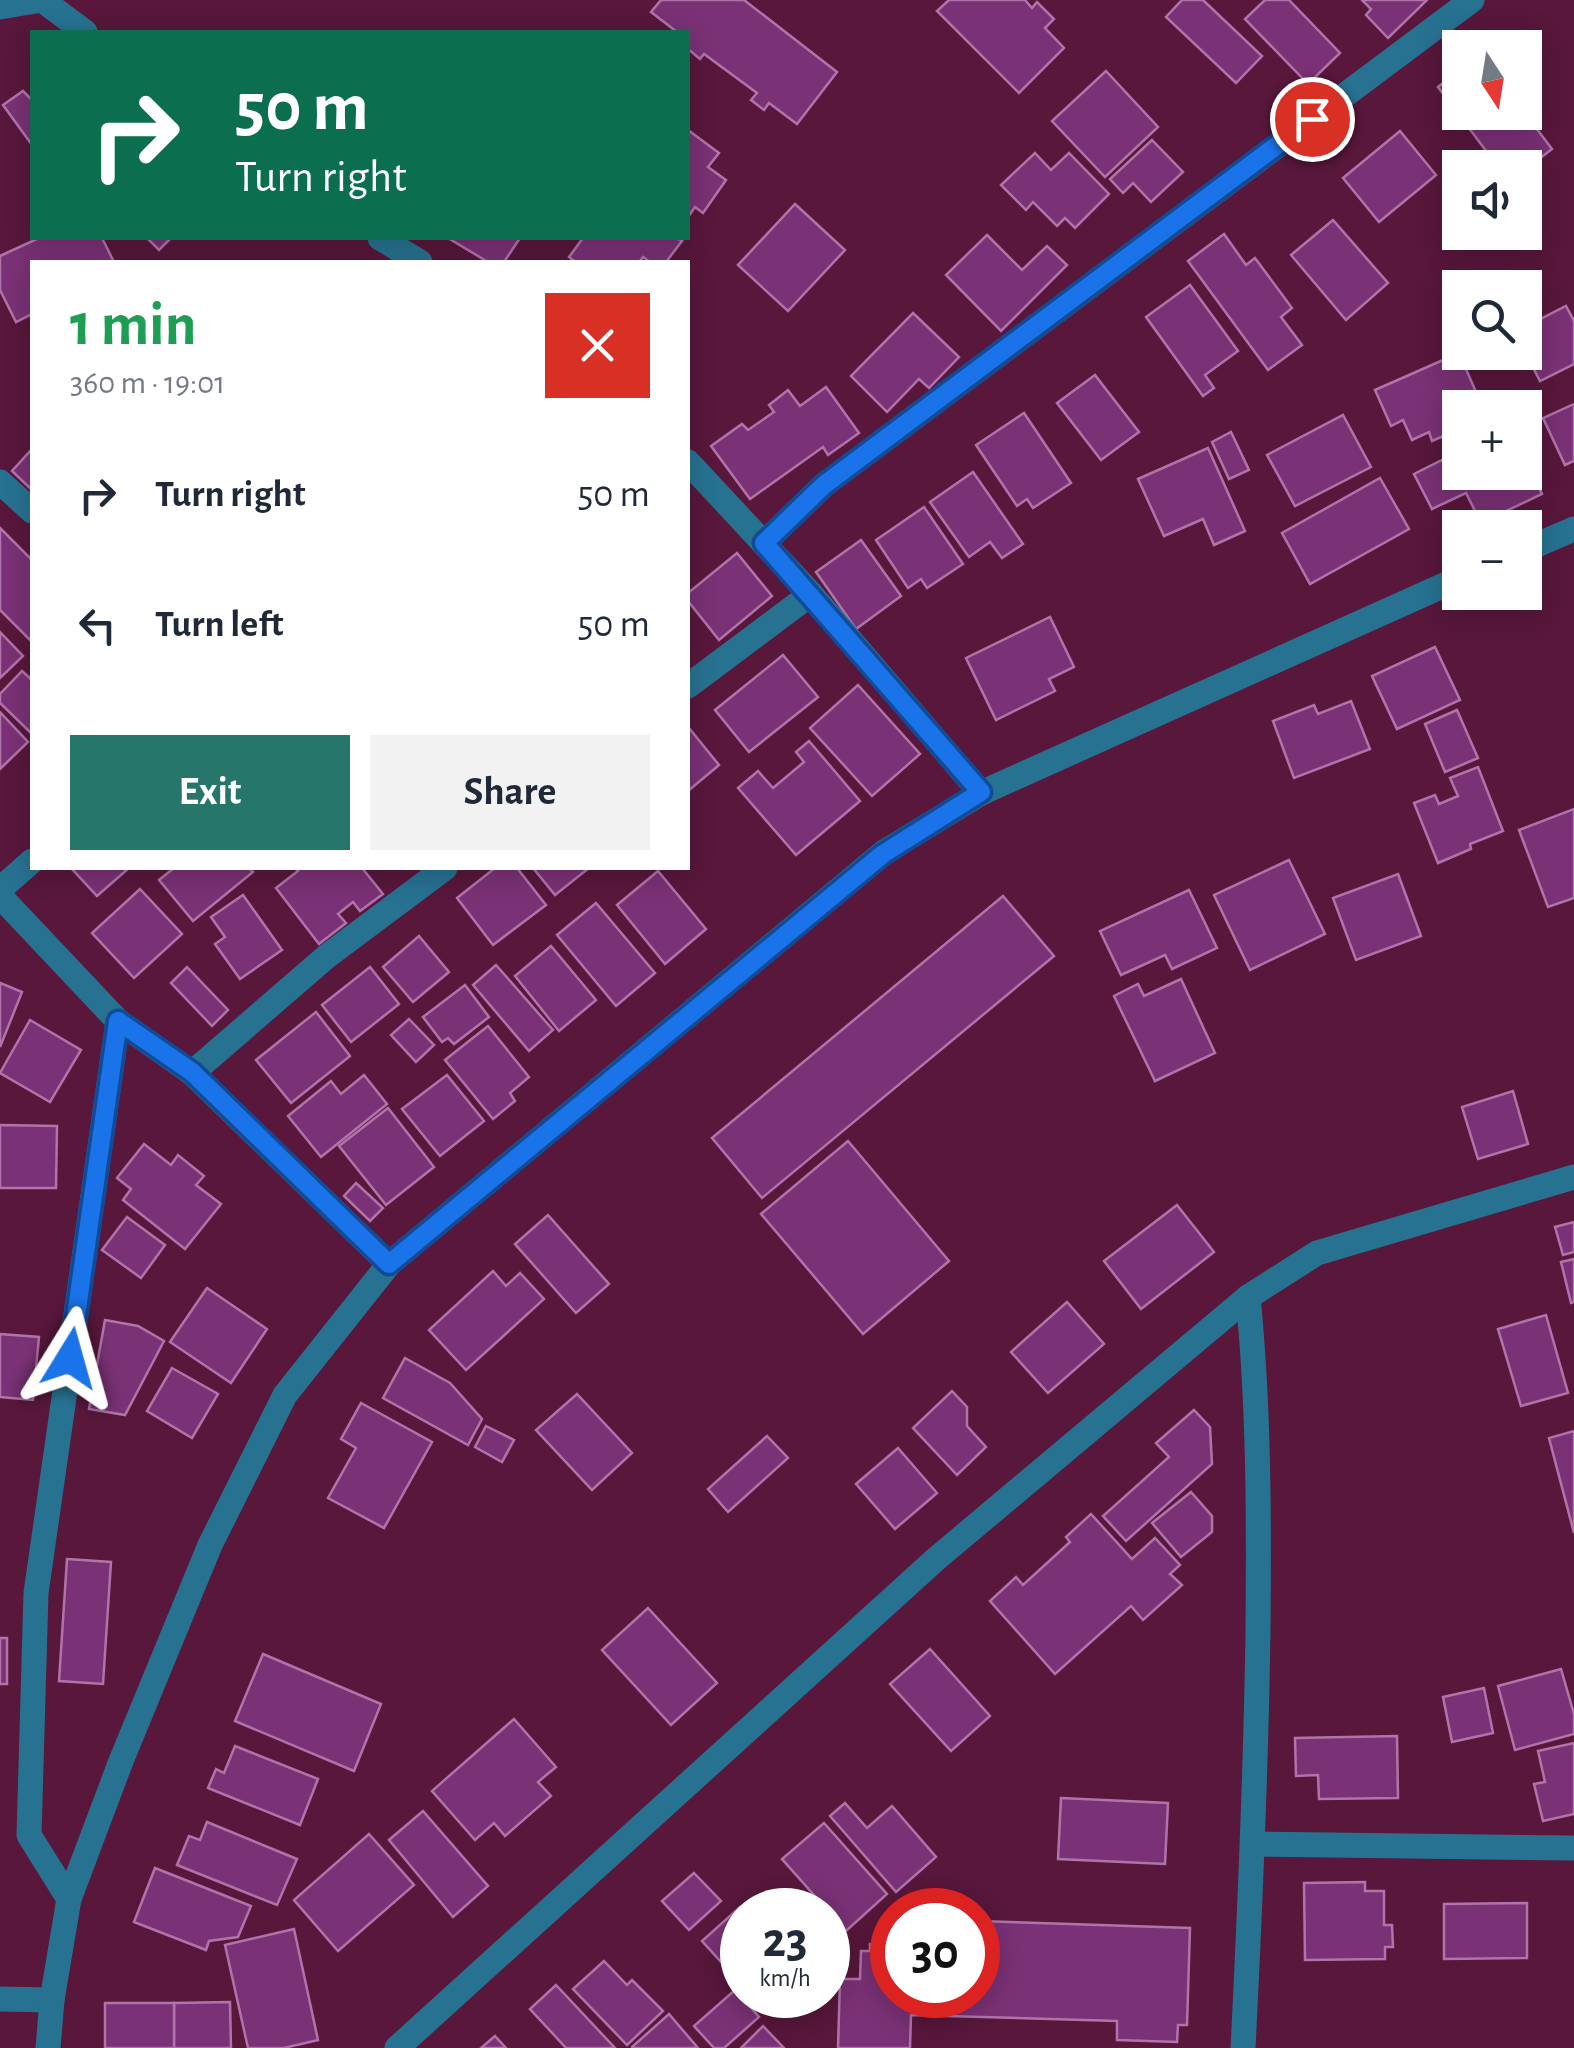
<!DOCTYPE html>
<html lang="en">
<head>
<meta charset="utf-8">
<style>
	body { margin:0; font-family:"Alegreya Sans",sans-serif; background:#f2f2f3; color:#1f2937; height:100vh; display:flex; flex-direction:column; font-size:38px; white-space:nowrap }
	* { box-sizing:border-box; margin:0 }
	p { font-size:32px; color:#747a83 }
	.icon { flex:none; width:55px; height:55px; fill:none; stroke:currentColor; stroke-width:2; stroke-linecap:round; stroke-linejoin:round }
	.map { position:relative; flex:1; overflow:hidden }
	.drawer { position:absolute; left:30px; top:260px; width:660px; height:610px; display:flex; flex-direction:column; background:#fff; border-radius:0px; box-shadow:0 5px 25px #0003 }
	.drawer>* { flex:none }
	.guide { position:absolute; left:30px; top:30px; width:660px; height:210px; border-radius:0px; box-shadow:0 5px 25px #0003; background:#0b6e4f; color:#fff; overflow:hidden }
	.needle { width:65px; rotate:168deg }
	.buttons { position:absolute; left:1442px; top:30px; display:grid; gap:20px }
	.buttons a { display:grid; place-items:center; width:100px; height:100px; border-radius:0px; background:#fff; box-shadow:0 5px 25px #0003; font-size:50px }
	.speed { position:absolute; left:720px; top:1888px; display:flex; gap:20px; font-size:50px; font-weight:700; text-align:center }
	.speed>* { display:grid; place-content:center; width:130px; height:130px; border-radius:50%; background:#fff; box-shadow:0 5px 25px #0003; line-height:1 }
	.speed small { font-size:25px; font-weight:400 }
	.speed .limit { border:15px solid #d22; background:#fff; color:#111 }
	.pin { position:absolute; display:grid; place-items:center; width:85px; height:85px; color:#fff; margin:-42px; border:5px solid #fff; border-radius:50%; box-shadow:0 2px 10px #0007 }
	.me { position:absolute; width:110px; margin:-55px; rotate:8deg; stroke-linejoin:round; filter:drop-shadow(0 0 8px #0008) }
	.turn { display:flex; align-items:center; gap:35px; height:210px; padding:0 40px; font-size:45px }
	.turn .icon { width:130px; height:130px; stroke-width:2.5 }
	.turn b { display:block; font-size:70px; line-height:85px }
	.round { display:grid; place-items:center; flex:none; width:105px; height:105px; border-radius:0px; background:#f2f2f3 }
	.overview { display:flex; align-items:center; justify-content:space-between; height:170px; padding:0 40px }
	h1 { font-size:60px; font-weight:700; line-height:75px; color:#1e9e55 }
	.cta { display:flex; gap:20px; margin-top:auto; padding:20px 40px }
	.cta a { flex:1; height:115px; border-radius:0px; background:#27766b; color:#fff; font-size:40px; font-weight:700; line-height:115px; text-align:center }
	.cta a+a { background:#f2f2f3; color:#1f2937 }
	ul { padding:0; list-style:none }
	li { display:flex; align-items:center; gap:30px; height:130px; padding:0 40px }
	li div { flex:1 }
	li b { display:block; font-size:38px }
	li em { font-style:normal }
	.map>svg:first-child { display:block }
	.building { fill:#7a3175; stroke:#b074aa; stroke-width:2.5 }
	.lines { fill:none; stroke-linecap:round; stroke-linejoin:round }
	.minor { stroke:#277291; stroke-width:25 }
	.tertiary { stroke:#277291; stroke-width:25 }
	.route-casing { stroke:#114b97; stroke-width:25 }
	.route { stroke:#1a73e8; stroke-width:18 }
</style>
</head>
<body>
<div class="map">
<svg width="1574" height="2048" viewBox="0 0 1574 2048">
	<rect width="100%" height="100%" fill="#58173b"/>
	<g class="building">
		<path d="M661 0H744L837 72 797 124 769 103 764 110 751 100 757 93 704 54 700 59 688 49V32H677L651 12Z"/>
		<path d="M949 0H1025L1032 8 1037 2 1054 19 1045 28 1064 48 1019 93 937 11Z"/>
		<path d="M1182 0H1203L1262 56 1236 83 1166 17Z"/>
		<path d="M1265 0H1289L1340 53 1308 84 1245 19Z"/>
		<path d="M1362 0H1427L1388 38 1366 15 1371 9Z"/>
		<path d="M1460 70V112H1524L1552 149 1525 170 1499 168 1438 87Z"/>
		<path d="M1106 71 1158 127 1105 177 1052 121Z"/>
		<path d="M23 91 32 100V145L3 105Z"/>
		<path d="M688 130 719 153 708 167 726 180 703 213 695 207 688 217Z"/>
		<path d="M1400 131 1436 175 1379 222 1343 178Z"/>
		<path d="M1152 140 1183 172 1151 202 1133 183 1123 193 1110 179Z"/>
		<path d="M1035 153 1051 170 1069 153 1109 194 1075 228 1065 218 1057 226 1033 202 1026 210 1001 185Z"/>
		<path d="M795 204 845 250 788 311 738 265Z"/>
		<path d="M1333 220 1388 283 1346 320 1291 255Z"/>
		<path d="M1224 234 1246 265 1255 258 1292 308 1281 317 1302 345 1268 370 1188 261Z"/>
		<path d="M987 235 1022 270 1047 246 1067 265 1001 331 946 275Z"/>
		<path d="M39 238H102L114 262H32V314L16 322 0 290V256Z"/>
		<path d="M147 238H171L159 250Z"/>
		<path d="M448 238H520L504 262H488Z"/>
		<path d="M583 238H676L682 241 666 262H650L643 257 639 262H576L569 257Z"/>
		<path d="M1190 285 1238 351 1205 375 1214 388 1203 396 1146 317Z"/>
		<path d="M1566 306 1574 321V364L1540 381 1525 352V327Z"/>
		<path d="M913 313 959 357 929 388 919 379 887 412 851 376Z"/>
		<path d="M1459 353 1483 408H1460V429L1432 441 1429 432 1412 440 1403 420 1391 426 1375 390Z"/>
		<path d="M1095 375 1139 432 1101 460 1057 403Z"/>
		<path d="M826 387 859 433 828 455 823 447 750 499 711 446 742 424 748 430 774 412 769 405 788 390 800 406Z"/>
		<path d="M1574 404V461L1565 465 1543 418Z"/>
		<path d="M1024 413 1071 483 1033 508 1027 499 1017 506 976 445Z"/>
		<path d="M1343 415 1371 467 1295 506 1267 455Z"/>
		<path d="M1231 432 1249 470 1229 479 1212 442Z"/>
		<path d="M1208 448 1245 531 1214 545 1203 519 1164 536 1138 479Z"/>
		<path d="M32 449V490L12 471Z"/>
		<path d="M1460 451V472H1525V459L1542 494 1481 523 1466 493 1432 509 1414 474Z"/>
		<path d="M973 472 1023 544 1002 558 990 542 969 557 930 502Z"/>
		<path d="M1380 478 1409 529 1310 584 1282 533Z"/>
		<path d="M924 507 963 564 927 588 921 579 908 588 876 540Z"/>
		<path d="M0 528 32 560V642L0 610Z"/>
		<path d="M861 540 901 596 856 629 816 572Z"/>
		<path d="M737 553 772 596 719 640 688 601V593Z"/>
		<path d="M1050 617 1074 667 1049 679 1055 691 996 720 966 658Z"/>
		<path d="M0 632 23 656 0 678Z"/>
		<path d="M1435 647 1460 700 1397 729 1372 676Z"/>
		<path d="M783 655 818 697 749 752 715 710Z"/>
		<path d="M22 671 32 680V734L0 703V694Z"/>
		<path d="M858 685 920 754 872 796 810 728Z"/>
		<path d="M1351 701 1370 749 1294 778 1273 721 1314 705 1318 714Z"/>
		<path d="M1457 710 1478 758 1445 772 1425 724Z"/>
		<path d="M0 712 28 742 0 769Z"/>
		<path d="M689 728 719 765 688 791V729Z"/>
		<path d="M809 741 860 801 796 855 738 788 758 771 773 788 804 762 796 752Z"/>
		<path d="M1478 767 1503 831 1470 844 1471 849 1438 863 1414 803 1435 795 1439 804 1458 796 1450 778Z"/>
		<path d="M1574 809V898L1548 907 1519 830Z"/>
		<path d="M1289 860 1325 934 1250 970 1214 895Z"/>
		<path d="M71 868H129L97 896Z"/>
		<path d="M174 868H249L253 872 193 921 159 880Z"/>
		<path d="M295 868H362L383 894 360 911 353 902 338 914 346 923 319 944 276 888 298 871Z"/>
		<path d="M495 868H517L546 905 493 945 457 898Z"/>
		<path d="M533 868H589L555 895Z"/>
		<path d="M658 871 706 929 665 964 617 905Z"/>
		<path d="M1398 874 1421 936 1356 960 1333 898Z"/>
		<path d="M140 889 182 934 134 978 92 933Z"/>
		<path d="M1189 890 1217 948 1172 969 1165 955 1121 975 1100 931Z"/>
		<path d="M243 895 282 950 240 979 215 944 225 937 211 917Z"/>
		<path d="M1003 896 1054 956 762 1198 712 1138Z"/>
		<path d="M596 903 655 973 616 1006 557 935Z"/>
		<path d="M419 936 449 972 413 1002 383 967Z"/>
		<path d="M551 946 596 1000 559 1031 515 976Z"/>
		<path d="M496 965 553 1030 529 1051 473 985Z"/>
		<path d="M187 967 228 1010 212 1026 171 983Z"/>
		<path d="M370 967 399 1004 351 1042 322 1005Z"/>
		<path d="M1181 979 1215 1053 1155 1081 1114 996 1138 984 1144 996Z"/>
		<path d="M0 983 22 992 0 1047Z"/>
		<path d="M465 985 489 1017 454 1044 448 1038 442 1042 423 1017Z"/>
		<path d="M316 1012 350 1056 291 1103 256 1060Z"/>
		<path d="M409 1019 434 1045 416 1062 391 1035Z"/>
		<path d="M30 1020 81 1050 50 1102 0 1073Z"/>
		<path d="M488 1026 529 1077 510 1093 515 1101 493 1119 445 1060Z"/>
		<path d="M364 1075 387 1104 321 1157 288 1116 331 1081 341 1094Z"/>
		<path d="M447 1075 484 1121 440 1156 402 1109Z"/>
		<path d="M1513 1091 1528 1144 1478 1159 1462 1107Z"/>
		<path d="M388 1108 434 1167 386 1205 339 1146Z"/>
		<path d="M0 1125 57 1126 56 1188H0Z"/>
		<path d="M848 1141 949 1261 863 1334 761 1214Z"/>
		<path d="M144 1144 171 1165 178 1155 204 1176 196 1185 221 1204 185 1249 123 1200 131 1189 117 1178Z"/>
		<path d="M356 1183 383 1208 370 1221 344 1196Z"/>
		<path d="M1177 1205 1214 1252 1141 1309 1104 1261Z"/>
		<path d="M548 1215 609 1284 576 1313 515 1244Z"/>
		<path d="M127 1217 165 1245 141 1278 102 1250Z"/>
		<path d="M1574 1222V1252L1563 1255 1555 1227Z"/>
		<path d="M1574 1259V1302L1571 1303 1561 1262Z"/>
		<path d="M493 1271 506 1286 520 1273 544 1299 466 1370 429 1330Z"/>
		<path d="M207 1288 267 1329 231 1383 170 1342Z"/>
		<path d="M1067 1302 1104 1344 1048 1393 1011 1352Z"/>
		<path d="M1546 1315 1568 1393 1521 1406 1498 1329Z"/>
		<path d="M105 1320 138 1326 164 1341 125 1415 89 1409Z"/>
		<path d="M0 1334 39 1337 33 1400 0 1397Z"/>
		<path d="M405 1358 450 1383 482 1419 468 1445 383 1398Z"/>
		<path d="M172 1368 218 1394 192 1438 147 1411Z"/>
		<path d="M952 1391 967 1407V1426L986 1447 957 1475 913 1428Z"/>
		<path d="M577 1394 632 1453 592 1490 536 1430Z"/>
		<path d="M361 1403 432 1442 384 1528 328 1498 356 1448 341 1439Z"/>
		<path d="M1194 1410 1210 1427 1212 1464 1126 1541 1103 1516 1169 1457 1156 1443Z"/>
		<path d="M486 1426 514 1440 502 1462 475 1447Z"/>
		<path d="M1574 1431V1533L1549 1438Z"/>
		<path d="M767 1436 788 1458 728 1512 708 1489Z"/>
		<path d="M898 1448 937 1493 895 1529 856 1484Z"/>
		<path d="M1191 1492 1212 1516V1532L1181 1557 1152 1523Z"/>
		<path d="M1091 1514 1132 1559 1155 1538 1180 1565 1170 1574 1182 1585 1143 1620 1131 1606 1055 1674 990 1601 1016 1577 1023 1585 1070 1542 1066 1537Z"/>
		<path d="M67 1559 111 1562 103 1684 59 1681Z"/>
		<path d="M648 1608 717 1683 671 1725 602 1650Z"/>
		<rect x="0" y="1638" width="7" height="46"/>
		<path d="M930 1649 990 1716 951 1751 890 1684Z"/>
		<path d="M263 1654 381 1704 354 1771 235 1721Z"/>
		<path d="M1561 1669 1574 1714V1734L1515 1750 1498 1686Z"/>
		<path d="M1484 1688 1493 1733 1452 1742 1443 1697Z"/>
		<path d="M514 1719 556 1767 538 1782 551 1796 505 1836 494 1823 475 1840 432 1791Z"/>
		<path d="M1397 1736 1398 1798 1319 1799 1318 1775 1296 1776 1295 1738Z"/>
		<path d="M1574 1743V1814L1543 1821 1534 1784 1545 1782 1538 1751Z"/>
		<path d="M235 1746 318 1779 300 1825 208 1788 216 1769 224 1773Z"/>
		<path d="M1061 1798 1168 1803 1165 1864 1058 1859Z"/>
		<path d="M845 1803 867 1828 892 1806 936 1857 896 1892 830 1816Z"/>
		<path d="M423 1811 488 1886 453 1917 389 1840Z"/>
		<path d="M207 1822 297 1859 277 1905 177 1865 189 1836 200 1840Z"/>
		<path d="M824 1823 887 1894 846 1931 782 1859Z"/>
		<path d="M369 1834 414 1885 338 1951 294 1900Z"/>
		<path d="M155 1868 251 1906 238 1937 209 1941 206 1950 134 1922Z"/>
		<path d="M694 1873 721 1901 689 1930 662 1901Z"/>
		<path d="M1365 1882V1891H1384V1925H1392L1393 1947H1385V1959L1305 1960 1304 1883Z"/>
		<path d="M1527 1903V1958L1444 1959V1904Z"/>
		<path d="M740 1907 743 1910 742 1985 702 1941Z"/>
		<path d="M978 1921 1190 1928 1187 2025H1178L1177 2042 1117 2040V2021L911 2015 910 2048H838L840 1979H860L861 1951H870V1944L891 1945 892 1932V1995H978Z"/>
		<path d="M828 1922 846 1942 828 1959Z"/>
		<path d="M294 1929 318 2040 284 2048H248L225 1945Z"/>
		<path d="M604 1961 627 1985 632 1980 663 2011 627 2045 573 1989Z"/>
		<path d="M556 1985 615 2048H566L530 2009Z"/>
		<path d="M735 1990 759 2017 724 2048H714L694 2026Z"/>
		<path d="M230 2002 231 2048H174V2003Z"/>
		<rect x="105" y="2003" width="69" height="45"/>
		<path d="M669 2014 698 2048H632V2047Z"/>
		<path d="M763 2026 784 2048H741Z"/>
		<path d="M495 2036 506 2048H481Z"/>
	</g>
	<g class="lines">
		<g class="minor">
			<path d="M42 0 85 32"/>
			<path d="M0 7 42 0"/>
			<path d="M380 238 420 262"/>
			<path d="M688 462 811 594 981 793"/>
			<path d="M0 482 32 511"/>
			<path d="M764 543 824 485 1472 0"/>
			<path d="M688 686 811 594"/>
			<path d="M0 889 32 861"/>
			<path d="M0 896 118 1021 192 1073 389 1264"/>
			<path d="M192 1073 326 957 445 868"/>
			<path d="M1253 1844 1574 1848"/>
			<path d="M69 1899 29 1835 36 1593 118 1021"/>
			<path d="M0 1999 52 2000"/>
			<path d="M1243 2048C1250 1909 1256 1770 1258 1631 1259 1519 1259 1407 1248 1297"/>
		</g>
		<g class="tertiary">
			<path d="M1525 550 1574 529"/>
			<path d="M48 2048 52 2000 69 1899 121 1761 210 1545 285 1395 389 1264 883 853 981 793 1460 578"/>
			<path d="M397 2048 936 1559 1248 1297 1317 1253 1574 1177"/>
		</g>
	</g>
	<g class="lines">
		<g class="route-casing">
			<path id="route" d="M70 1358 118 1021 192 1072 389 1264 883 854 981 792 764 543 824 485 1312 119"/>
		</g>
		<use href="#route" class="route"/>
	</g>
</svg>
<div class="buttons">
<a><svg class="needle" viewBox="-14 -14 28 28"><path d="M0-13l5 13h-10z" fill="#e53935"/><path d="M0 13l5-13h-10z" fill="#747a83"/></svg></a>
<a><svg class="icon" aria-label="sound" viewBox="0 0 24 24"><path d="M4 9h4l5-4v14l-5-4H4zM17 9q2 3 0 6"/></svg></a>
<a><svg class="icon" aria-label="search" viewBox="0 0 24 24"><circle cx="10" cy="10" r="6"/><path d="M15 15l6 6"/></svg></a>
<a>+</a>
<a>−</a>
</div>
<div class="speed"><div>23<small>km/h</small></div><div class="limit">30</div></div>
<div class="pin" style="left:1312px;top:119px;background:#d93025"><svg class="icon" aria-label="arrive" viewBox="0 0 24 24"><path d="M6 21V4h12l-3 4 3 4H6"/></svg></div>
<svg class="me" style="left:70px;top:1358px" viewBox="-20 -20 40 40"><path d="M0-17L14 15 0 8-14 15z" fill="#1a73e8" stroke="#fff" stroke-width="4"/></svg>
<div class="guide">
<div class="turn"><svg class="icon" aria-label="right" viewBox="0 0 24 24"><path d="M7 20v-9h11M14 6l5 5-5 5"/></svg><div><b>50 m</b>Turn right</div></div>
</div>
<section class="drawer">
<div class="overview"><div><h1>1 min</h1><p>360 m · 19:01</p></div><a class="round" style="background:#d93025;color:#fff"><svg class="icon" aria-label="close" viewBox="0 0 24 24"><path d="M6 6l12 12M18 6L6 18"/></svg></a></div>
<ul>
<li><svg class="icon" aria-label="right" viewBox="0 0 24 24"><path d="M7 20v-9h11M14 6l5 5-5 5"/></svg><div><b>Turn right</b></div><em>50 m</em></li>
<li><svg class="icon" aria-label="left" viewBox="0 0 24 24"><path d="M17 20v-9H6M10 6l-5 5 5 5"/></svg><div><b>Turn left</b></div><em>50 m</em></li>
</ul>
<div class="cta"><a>Exit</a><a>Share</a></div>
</section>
</div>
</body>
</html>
